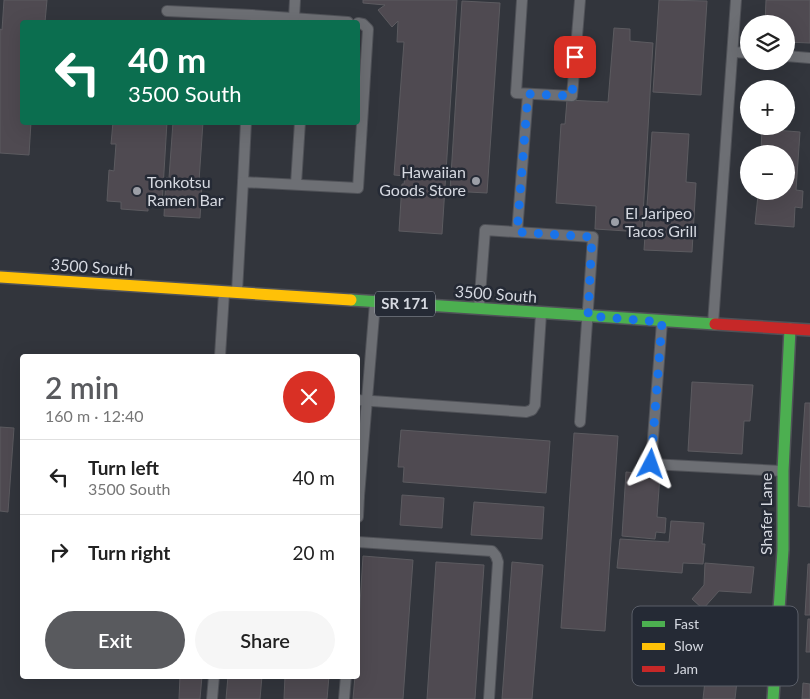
<!DOCTYPE html>
<html lang="en">
<head>
<meta charset="utf-8">
<style>
	body { margin:0; font-family:Lato,sans-serif; background:#f6f6f6; color:#222; height:100vh; display:flex; flex-direction:column; font-size:19px; white-space:nowrap }
	* { box-sizing:border-box; margin:0 }
	p { font-size:16px; color:#767676 }
	.icon { flex:none; width:28px; height:28px; fill:none; stroke:currentColor; stroke-width:2; stroke-linecap:round; stroke-linejoin:round }
	.map { position:relative; flex:1; overflow:hidden }
	.side { position:absolute; left:20px; top:354px; width:340px; height:325px; display:flex; flex-direction:column; background:#fff; border-radius:5px; box-shadow:0 5px 20px #0002 }
	.side>* { flex:none }
	.guide { position:absolute; left:20px; top:20px; width:340px; height:105px; border-radius:5px; box-shadow:0 5px 20px #0002; background:#0b6e4f; color:#fff; overflow:hidden }
	.tools { position:absolute; left:740px; top:15px; display:grid; gap:10px }
	.tools a { display:grid; place-items:center; width:55px; height:55px; border-radius:50%; background:#fff; box-shadow:0 5px 20px #0002; font-size:25px }
	.pin { position:absolute; display:grid; place-items:center; width:42px; height:42px; color:#fff; margin:-21px; border-radius:10px; box-shadow:0 2px 8px #0006 }
	.me { position:absolute; width:55px; margin:-28px; rotate:4deg; stroke-linejoin:round; filter:drop-shadow(0 0 4px #0008) }
	.turn { display:flex; align-items:center; gap:18px; height:105px; padding:0 25px; font-size:22px }
	.turn .icon { width:65px; height:65px; stroke-width:2.5 }
	.turn b { display:block; font-size:35px; line-height:42px }
	.round { display:grid; place-items:center; flex:none; width:52px; height:52px; border-radius:26px; background:#f6f6f6 }
	.overview { display:flex; align-items:center; justify-content:space-between; height:85px; padding:0 25px }
	h1 { font-size:30px; font-weight:600; line-height:38px; color:#595a5e }
	.action { display:flex; gap:10px; margin-top:auto; padding:10px 25px }
	.action a { flex:1; height:58px; border-radius:30px; background:#595a5e; color:#fff; font-size:20px; font-weight:600; line-height:58px; text-align:center }
	.action a+a { background:#f6f6f6; color:#222 }
	ul { padding:0; list-style:none }
	li { display:flex; align-items:center; gap:15px; height:75px; padding:0 25px; border-top:1px solid #e0e0e0 }
	li div { flex:1 }
	li b { display:block; font-size:19px }
	li em { font-style:normal }
	.map>svg:first-child { display:block }
	.building { fill:#4f4a51; stroke:#5c5b60 }
	.lines { fill:none; stroke-linecap:round; stroke-linejoin:round }
	.lane-casing { stroke:#505258; stroke-width:12 }
	.fast-casing { stroke:#505258; stroke-width:14 }
	.slow-casing { stroke:#505258; stroke-width:14 }
	.jam-casing { stroke:#505258; stroke-width:14 }
	.lane { stroke:#6d6f74; stroke-width:10 }
	.fast { stroke:#4caf50; stroke-width:11 }
	.slow { stroke:#ffc107; stroke-width:11 }
	.jam { stroke:#c62828; stroke-width:11 }
	.route { stroke:#1a73e8; stroke-width:9; stroke-dasharray:0 16.2 }
	.poi-dot { fill:#9c9fa7; stroke:#252a35; stroke-width:2 }
	.labels { text-anchor:middle; stroke-width:5; stroke-linejoin:round; paint-order:stroke }
	.shield { fill:#252a35; stroke:#a0a4ad; stroke-width:1 }
	.shield-label { font-size:15px; font-weight:bold; fill:#d5d8e0 }
	.poi-label { font-size:16px; fill:#d5d8e0; stroke:#252a35; text-anchor:start }
	.street-label { font-size:16px; fill:#d5d8e0; stroke:#252a35 }
	.key { fill:#252a35; stroke:#5a5e68; stroke-width:1 }
	.key-label { font-size:14px; fill:#d5d8e0 }
</style>
</head>
<body>
<div class="map">
<svg width="810" height="699" viewBox="0 0 810 699">
	<rect width="100%" height="100%" fill="#32353c"/>
	<g class="building">
		<path d="M4 0H47L45 22H22V122H31L29 155 0 153V29L2 30Z"/>
		<path d="M363 0H457L442 234 399 231 402 184H404L405 176 394 175 404 42H397L398 21 392 27 378 10 385 5 363 3Z"/>
		<path d="M659 0 707 1 701 95 653 92Z"/>
		<path d="M766 0H810V43L786 42V24H765Z"/>
		<path d="M462 1 500 3 487 193 450 191Z"/>
		<path d="M614 28 630 29V41L653 43 642 232 595 229 596 206 556 203 561 124H565L567 100 608 102Z"/>
		<path d="M113 122H167L162 205 148 204V211L121 209V202L107 201 109 170 114 171 116 144H111Z"/>
		<path d="M173 122H203L199 181H202L200 218 164 216 166 178H169Z"/>
		<path d="M762 129 800 132 796 190 803 191 802 208 795 207 794 227 755 224 758 195H751L752 191H786V154H754V151H761Z"/>
		<path d="M652 132 689 134 686 182 696 183 692 252 644 250Z"/>
		<path d="M692 382 753 385 750 421H744L742 454 688 451Z"/>
		<path d="M805 403H810V507L798 506Z"/>
		<path d="M0 427 14 428 8 512 0 511Z"/>
		<path d="M401 430 550 441 546 493 403 482 404 467H398Z"/>
		<path d="M574 433 618 436 605 631 561 628Z"/>
		<path d="M626 472 660 475 657 517 666 518 665 533 656 532 655 539 622 536Z"/>
		<path d="M402 495 444 498 442 528 400 525Z"/>
		<path d="M474 502 544 507 542 539 471 535Z"/>
		<path d="M671 521 704 523 702 544H705L703 564 683 563 682 573 617 568 620 539 669 542Z"/>
		<path d="M363 556 413 560 403 699H353L355 676H358V635Z"/>
		<path d="M436 562 484 565 475 699H427Z"/>
		<path d="M512 562 543 565 532 699H502Z"/>
		<path d="M705 563 754 567 751 593 719 591 703 609 692 599 704 585Z"/>
		<path d="M808 564H810V615H805Z"/>
		<path d="M808 619H810V652H806Z"/>
		<path d="M699 652 723 654 721 679 737 681 735 699H703L706 672H697Z"/>
		<path d="M180 676H202L200 699H179Z"/>
		<path d="M228 676H262L260 699H226Z"/>
		<path d="M285 676H329L327 699H284Z"/>
		<path d="M803 683 810 684V699H802Z"/>
	</g>
	<g class="lines">
		<g class="lane-casing">
			<g id="lane">
				<path d="M522 0 516 93 572 96 580 0"/>
				<path d="M167 11 252 15 348 22"/>
				<path d="M294 18 295 0"/>
				<path d="M733 52 749 53"/>
				<path d="M786 56 810 58"/>
				<path d="M243 182 246 122"/>
				<path d="M296 184 300 122"/>
				<path d="M517 232 528 94"/>
				<path d="M237 292 243 182 358 188 368 29 363 24 358 23"/>
				<path d="M479 308 485 230 593 237 580 422"/>
				<path d="M662 322 651 464 782 471"/>
				<path d="M713 324 736 0"/>
				<path d="M220 356 224 293"/>
				<path d="M358 400 526 412 532 410 535 405 541 314"/>
				<path d="M358 496H359L375 303"/>
				<path d="M358 517 359 496"/>
				<path d="M358 542 492 551 496 556 498 562 489 699"/>
				<path d="M212 699 214 676"/>
				<path d="M344 699 346 676"/>
			</g>
		</g>
		<g class="fast-casing">
			<g id="fast">
				<path d="M351 300 715 324"/>
				<path d="M773 699 783 550V471L790 329"/>
			</g>
		</g>
		<g class="slow-casing">
			<path id="slow" d="M0 277 351 300"/>
		</g>
		<g class="jam-casing">
			<path id="jam" d="M715 324 810 330"/>
		</g>
		<use href="#lane" class="lane"/>
		<use href="#fast" class="fast"/>
		<use href="#slow" class="slow"/>
		<use href="#jam" class="jam"/>
	</g>
	<g class="lines">
		<path class="route" d="M575 57 572 96 528 94 517 232 592 237 588 316 662 322 651 464"/>
	</g>
	<g class="poi-dot">
		<circle cx="476" cy="181" r="5"/>
		<circle cx="137" cy="191" r="5"/>
		<circle cx="615" cy="222" r="5"/>
	</g>
	<g class="labels">
		<rect class="shield" x="375" y="291.5" width="60" height="25" rx="4"/>
		<g class="shield-label">
			<text x="405" y="309">SR 171</text>
		</g>
		<g class="poi-label">
			<text x="466" y="178" text-anchor="end">Hawaiian<tspan x="466" dy="18">Goods Store</tspan></text>
			<text x="147" y="188">Tonkotsu<tspan x="147" dy="18">Ramen Bar</tspan></text>
			<text x="625" y="219">El Jaripeo<tspan x="625" dy="18">Tacos Grill</tspan></text>
		</g>
		<g class="street-label">
			<text transform="translate(92 267) rotate(4)" y="6">3500 South</text>
			<text transform="translate(496 294) rotate(4)" y="6">3500 South</text>
			<text transform="translate(766 514) rotate(-90)" y="6">Shafer Lane</text>
		</g>
	</g>
	<rect x="632" y="606" width="166" height="80" rx="8" class="key"/>
	<rect x="642" y="621" width="23" height="6" fill="#4caf50"/>
	<rect x="642" y="643" width="23" height="7" fill="#ffc107"/>
	<rect x="642" y="666" width="23" height="6" fill="#c62828"/>
	<g class="key-label">
		<text x="674" y="629">Fast</text>
		<text x="674" y="651">Slow</text>
		<text x="674" y="674">Jam</text>
	</g>
</svg>
<div class="tools">
<a><svg class="icon" aria-label="layers" viewBox="0 0 24 24"><path d="M12 4l9 5-9 5-9-5zM3 14l9 5 9-5"/></svg></a>
<a>+</a>
<a>−</a>
</div>
<div class="pin" style="left:575px;top:57px;background:#d93025"><svg class="icon" aria-label="arrive" viewBox="0 0 24 24"><path d="M6 21V4h12l-3 4 3 4H6"/></svg></div>
<svg class="me" style="left:651px;top:464px" viewBox="-20 -20 40 40"><path d="M0-17L14 15 0 8-14 15z" fill="#1a73e8" stroke="#fff" stroke-width="4"/></svg>
<div class="guide">
<div class="turn"><svg class="icon" aria-label="left" viewBox="0 0 24 24"><path d="M17 20v-9H6M10 6l-5 5 5 5"/></svg><div><b>40 m</b>3500 South</div></div>
</div>
<section class="side">
<div class="overview"><div><h1>2 min</h1><p>160 m · 12:40</p></div><a class="round" style="background:#d93025;color:#fff"><svg class="icon" aria-label="close" viewBox="0 0 24 24"><path d="M6 6l12 12M18 6L6 18"/></svg></a></div>
<ul>
<li><svg class="icon" aria-label="left" viewBox="0 0 24 24"><path d="M17 20v-9H6M10 6l-5 5 5 5"/></svg><div><b>Turn left</b><p>3500 South</p></div><em>40 m</em></li>
<li><svg class="icon" aria-label="right" viewBox="0 0 24 24"><path d="M7 20v-9h11M14 6l5 5-5 5"/></svg><div><b>Turn right</b></div><em>20 m</em></li>
</ul>
<div class="action"><a>Exit</a><a>Share</a></div>
</section>
</div>
</body>
</html>
